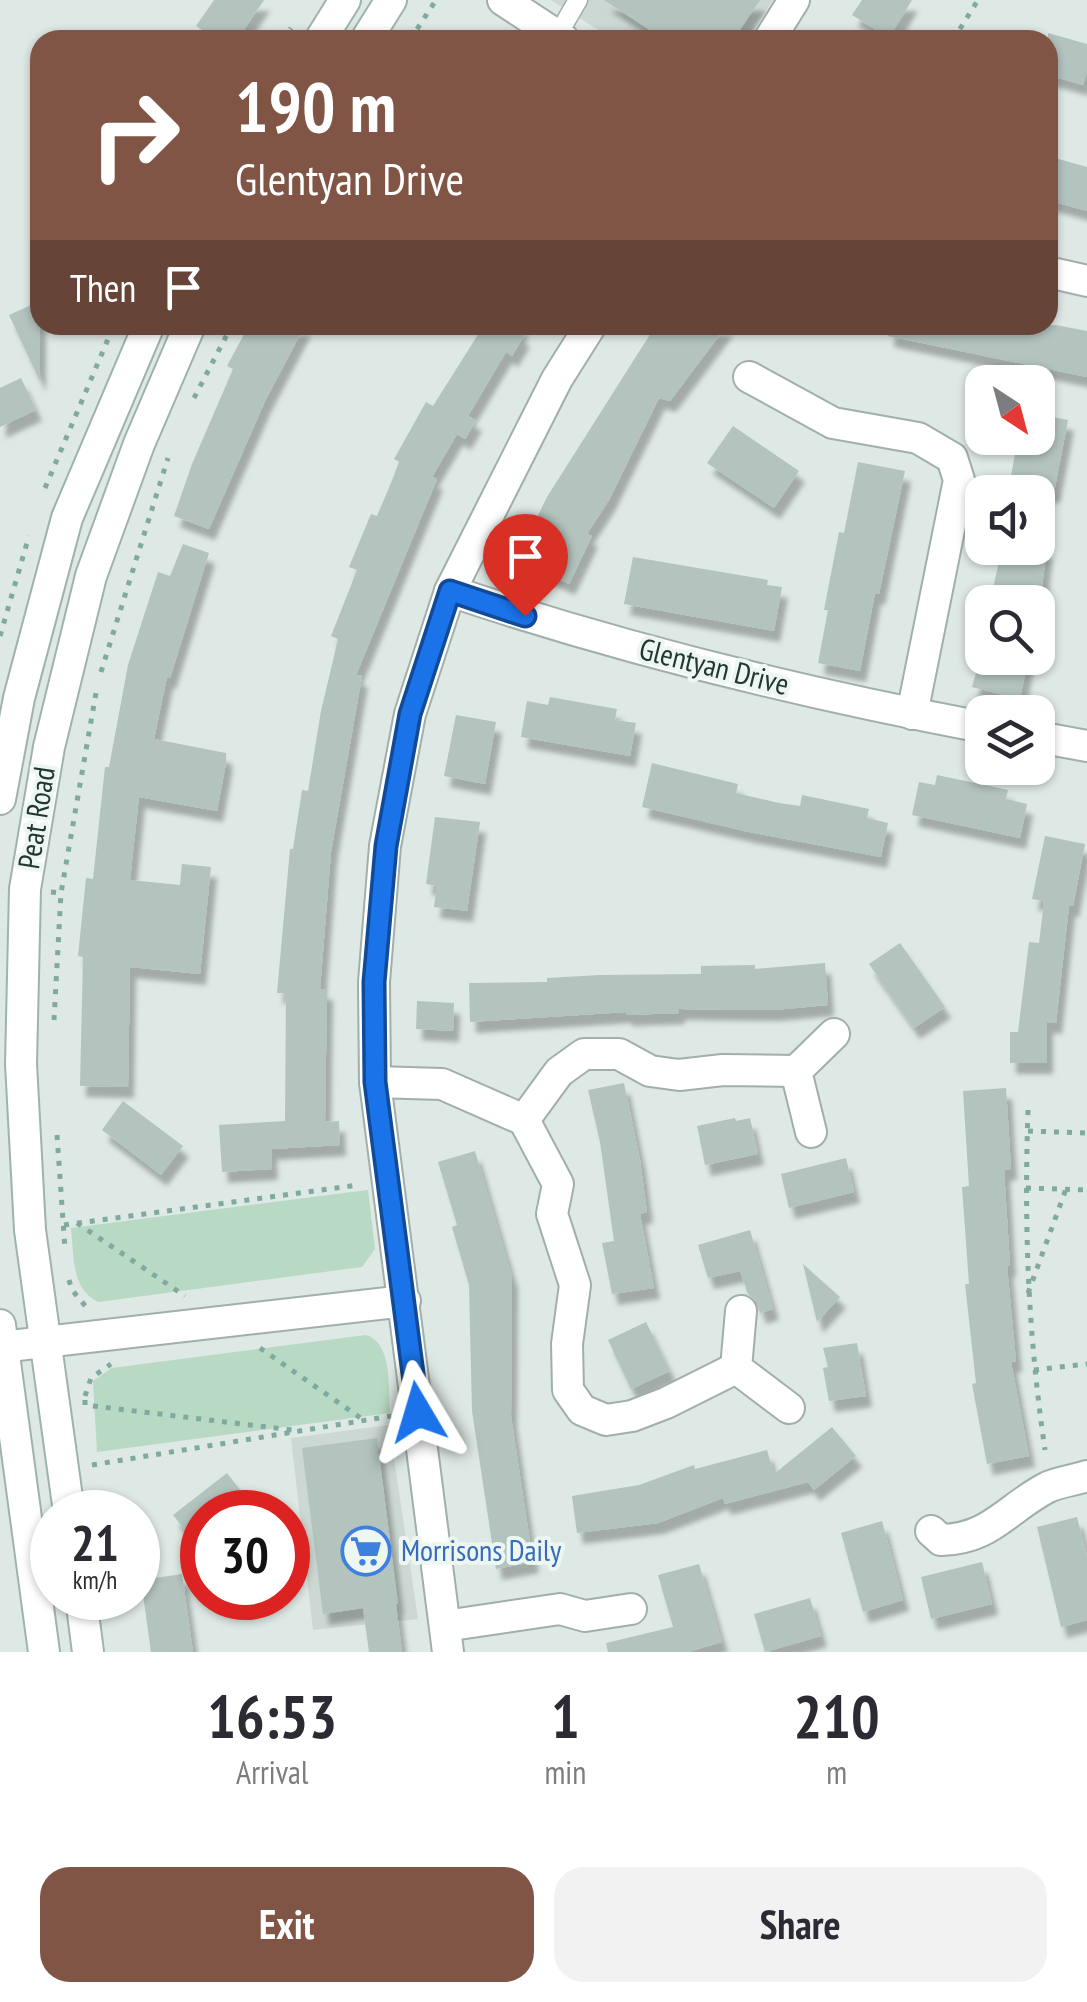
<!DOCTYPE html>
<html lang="en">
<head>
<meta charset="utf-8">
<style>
	body { margin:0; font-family:"PT Sans Narrow",sans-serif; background:#f2f2f3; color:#2b2b33; height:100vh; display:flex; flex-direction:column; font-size:38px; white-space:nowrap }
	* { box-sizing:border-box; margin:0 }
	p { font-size:32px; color:#7c7c81 }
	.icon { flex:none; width:55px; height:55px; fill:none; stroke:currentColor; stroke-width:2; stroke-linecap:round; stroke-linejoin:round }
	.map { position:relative; height:1652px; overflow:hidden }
	.sheet { display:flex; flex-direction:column; background:#fff; flex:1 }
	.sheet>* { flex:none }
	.hud { position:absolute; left:30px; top:30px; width:1028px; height:305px; border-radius:30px; box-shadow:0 2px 8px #0004; background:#805545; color:#fff; overflow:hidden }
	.needle { width:65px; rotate:144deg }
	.controls { position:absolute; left:965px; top:365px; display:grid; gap:20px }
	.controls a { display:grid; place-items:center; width:90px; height:90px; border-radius:20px; background:#fff; box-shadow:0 2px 8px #0004; font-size:50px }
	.speed { position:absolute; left:30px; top:1490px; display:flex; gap:20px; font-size:50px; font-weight:700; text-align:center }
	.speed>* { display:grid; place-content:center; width:130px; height:130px; border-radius:50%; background:#fff; box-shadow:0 2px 8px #0004; line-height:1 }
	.speed small { font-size:25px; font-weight:400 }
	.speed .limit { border:15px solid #d22; background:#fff; color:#111 }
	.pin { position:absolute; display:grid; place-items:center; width:85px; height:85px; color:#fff; margin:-102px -42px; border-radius:50% 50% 50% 0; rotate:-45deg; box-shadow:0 0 10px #0007 }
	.pin .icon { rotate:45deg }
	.me { position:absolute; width:110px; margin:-55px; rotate:353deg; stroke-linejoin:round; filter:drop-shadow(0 0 8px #0008) }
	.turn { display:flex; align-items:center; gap:35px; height:210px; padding:0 40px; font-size:45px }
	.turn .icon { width:130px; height:130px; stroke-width:2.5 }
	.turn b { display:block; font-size:70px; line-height:85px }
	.then { display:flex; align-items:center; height:95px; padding:0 40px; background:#0003; gap:20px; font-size:38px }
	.eta { display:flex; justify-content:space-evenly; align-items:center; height:170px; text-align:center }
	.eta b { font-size:60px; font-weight:600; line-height:70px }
	.primary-button { display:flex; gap:20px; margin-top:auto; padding:20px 40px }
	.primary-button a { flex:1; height:115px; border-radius:30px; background:#805545; color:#fff; font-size:40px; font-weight:600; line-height:115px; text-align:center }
	.primary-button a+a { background:#f2f2f3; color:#2b2b33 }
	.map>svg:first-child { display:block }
	.built { fill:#ccd8d3 }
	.green { fill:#b8d9c3 }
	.building { fill:#b3c3be; filter:url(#shadow) }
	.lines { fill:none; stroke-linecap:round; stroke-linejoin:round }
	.lane-casing { stroke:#a1afab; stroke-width:21 }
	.street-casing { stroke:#a1afab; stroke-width:34 }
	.secondary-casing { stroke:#9eb3ad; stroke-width:34 }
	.path { stroke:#80aaa0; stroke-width:5; stroke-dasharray:5 8; stroke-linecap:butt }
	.lane { stroke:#fff; stroke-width:18 }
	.street { stroke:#fff; stroke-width:30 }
	.secondary { stroke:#fff; stroke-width:30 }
	.route-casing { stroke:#114b97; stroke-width:25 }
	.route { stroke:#1a73e8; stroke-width:18 }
	.labels { text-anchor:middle; stroke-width:8; stroke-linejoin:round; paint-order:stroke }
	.street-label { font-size:30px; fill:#203732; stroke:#eef6f2 }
	.shop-label { font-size:30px; fill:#366cbe; stroke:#eef6f2; text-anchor:start }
</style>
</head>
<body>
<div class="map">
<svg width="1087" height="1652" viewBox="0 0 1087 1652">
	<defs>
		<filter id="shadow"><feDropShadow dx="6" dy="11" stdDeviation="2.5" flood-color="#0004"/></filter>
	</defs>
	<rect width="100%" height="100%" fill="#dee8e4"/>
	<g class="built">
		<path d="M551 0H773L747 40H614Z"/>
		<path d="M389 1425 418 1619 313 1630 291 1438Z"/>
	</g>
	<g class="green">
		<path d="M368 1190 375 1249 362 1267 98 1302C71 1289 74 1255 71 1228Z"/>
		<path d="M366 1335C393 1343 388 1389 390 1413L97 1452 93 1381 112 1368Z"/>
	</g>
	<g class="building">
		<path d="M214 0H264L237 40H217L196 26Z"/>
		<path d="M604 0H760L733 40H665Z"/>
		<path d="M862 0H912L889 38 852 15Z"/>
		<path d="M1048 33 1087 44V71L1083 85 1048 75Z"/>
		<path d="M1048 156 1087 167V211L1048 200Z"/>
		<path d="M40 301V381L9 315Z"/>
		<path d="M249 325H305L265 401 209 529 174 516 192 464 233 369 227 366Z"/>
		<path d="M484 325H523L519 333 524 336 512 356 506 352 468 416 476 420 465 439 457 434 432 477 437 479 356 675 362 676 331 852 320 989H327L325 1122 339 1121 340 1145 271 1149 272 1169 222 1172 219 1125 285 1121 286 993H277L290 849H293L302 790 308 791 321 711 338 639 331 636 357 570 349 567 371 514 377 516 391 483 399 462 394 459 426 402 433 406Z"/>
		<path d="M656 325H727L670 401 659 398 609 500 587 534 592 536 569 584 517 559 547 497Z"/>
		<path d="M889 325H1056L1087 331V377L888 336Z"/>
		<path d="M21 378 36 410 0 427V388Z"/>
		<path d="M1038 414 1068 420 1054 492H1008L1018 438H1038Z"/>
		<path d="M733 426 799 471 774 508 707 463Z"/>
		<path d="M858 462 905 471 879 594 875 593 860 671 818 663 828 610H824L839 532 844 533Z"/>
		<path d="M183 544 209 553 170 678 167 677 154 739 226 753V763L217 811 139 797 130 880 180 885 182 864 211 867 200 974 130 967 128 1087 80 1086 83 957 78 956 86 878 93 879 105 767H109L128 665 158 572 170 576Z"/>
		<path d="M1002 548H1047L1040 602H990Z"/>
		<path d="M633 557 768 580 767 585 782 587 774 631 624 604Z"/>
		<path d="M980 658H1028L1020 699 972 687Z"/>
		<path d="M550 697 617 709 615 720 636 723 630 756 521 737 527 701 548 705Z"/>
		<path d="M456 715 496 722 485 784 444 776Z"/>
		<path d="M652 763 738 784 736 793 779 803 800 806 802 795 869 809 867 818 888 823 881 857 749 832 642 807Z"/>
		<path d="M937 775 1008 790 1006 799 1027 804 1020 838 912 815 919 782 935 785Z"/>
		<path d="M435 817 480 822 467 911 434 907 437 886 426 884Z"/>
		<path d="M1045 836 1085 844 1073 906H1069L1056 1023 1047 1022V1063H1010V1032H1018L1029 942 1039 943 1044 901 1032 899Z"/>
		<path d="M900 943 945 1007 914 1028 869 964Z"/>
		<path d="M825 963 828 1005 774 1010 679 1009V1013L626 1015V1012L470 1022 469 983 547 982V978L600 975 701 974V966L755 965V969Z"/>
		<path d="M417 1001 454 1003 453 1031 416 1029Z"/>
		<path d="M624 1083 640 1160 647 1212 640 1214 654 1288 612 1294 602 1243 614 1241 600 1142 588 1090Z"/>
		<path d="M1006 1088 1011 1169 1004 1170 1010 1266H1007L1016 1361 1011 1362 1029 1456 987 1464 972 1384 976 1383 965 1284H969L962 1187 969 1186 963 1091Z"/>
		<path d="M123 1101 183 1146 161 1175 102 1130Z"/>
		<path d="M735 1118 736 1121 750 1118 758 1154 705 1165 697 1126Z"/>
		<path d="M475 1151 512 1278 511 1416 533 1562 496 1569 472 1411 469 1285 452 1227 457 1225 438 1162Z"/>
		<path d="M846 1158 854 1192 789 1208 781 1174Z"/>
		<path d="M750 1230 773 1309 760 1313 757 1302 748 1294 740 1271 708 1278 698 1245Z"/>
		<path d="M803 1264 840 1297 817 1322Z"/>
		<path d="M646 1322 670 1371 631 1389 608 1340Z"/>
		<path d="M857 1343 866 1396 829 1401 823 1368 828 1367 823 1348Z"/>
		<path d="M832 1427 856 1456 814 1490 808 1482 725 1504 723 1498 658 1523 577 1533 572 1496 639 1485 694 1465 695 1469 767 1450 774 1474Z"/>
		<path d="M377 1438 398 1604H396L402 1652H369L363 1608 323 1614 302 1448Z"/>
		<path d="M227 1473 257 1512H202V1552L173 1515Z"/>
		<path d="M1077 1517 1087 1556V1620L1061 1627 1037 1527Z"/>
		<path d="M882 1521 903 1600 863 1612 841 1533Z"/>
		<path d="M982 1562 992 1604 931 1619 921 1577Z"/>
		<path d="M699 1564 722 1642 688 1652H608L606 1643 673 1627 658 1575Z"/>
		<path d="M182 1574 193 1652H151L141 1580Z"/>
		<path d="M810 1598 821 1636 765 1652 754 1614Z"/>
	</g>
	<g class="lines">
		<g class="lane-casing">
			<path id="lane" d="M557 36 578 0"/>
		</g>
		<g class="street-casing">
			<g id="street">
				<path d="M503 0 564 40"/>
				<path d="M769 40 794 0"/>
				<path d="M1048 272 1087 281"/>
				<path d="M749 377 833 423 918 438 952 458 959 480 912 714"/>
				<path d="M450 591C623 649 803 693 982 727"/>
				<path d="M1038 737 1087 746"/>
				<path d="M375 1082 442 1084 524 1120 558 1184 552 1214 575 1285 567 1344 568 1390 582 1410 606 1420 632 1416 666 1403 736 1368"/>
				<path d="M524 1120 559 1072 584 1054H619L650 1071 679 1075 723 1070 796 1071"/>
				<path d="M811 1132 796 1071 834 1034"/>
				<path d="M741 1311 736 1368 789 1408"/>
				<path d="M0 1347 405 1301"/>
				<path d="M931 1531 941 1540C991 1539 1007 1508 1048 1487 1059 1482 1075 1480 1087 1476"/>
				<path d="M445 1626 560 1609 585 1616 631 1609"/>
				<path d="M448 1652 375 1082 374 982 385 846 410 714 450 591 557 379 591 325"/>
			</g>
		</g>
		<g class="secondary-casing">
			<g id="secondary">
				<path d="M320 40 345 0"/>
				<path d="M366 40 391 0"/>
				<path d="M0 799 19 698 67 518 149 325"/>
				<path d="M0 1325 44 1652"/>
				<path d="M69 1512 30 1230 21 1064 25 889 49 747 91 576 139 444 190 325"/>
				<path d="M81 1598 88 1652"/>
			</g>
		</g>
		<g class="path">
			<path d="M283 40 291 28"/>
			<path d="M410 40 436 0"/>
			<path d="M953 40 978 0"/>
			<path d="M194 398 232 325"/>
			<path d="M45 488 114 325"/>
			<path d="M0 636 29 536"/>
			<path d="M101 672 168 458"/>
			<path d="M51 892 61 893 97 687"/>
			<path d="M54 1020 61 893"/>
			<path d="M1028 1110C1024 1228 1028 1333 1045 1450"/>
			<path d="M1028 1131 1087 1133"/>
			<path d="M57 1135 65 1249"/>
			<path d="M1026 1188 1087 1190"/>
			<path d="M77 1223 185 1296"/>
			<path d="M64 1225 358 1185"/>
			<path d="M69 1280 72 1290 87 1308"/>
			<path d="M1028 1293 1066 1189"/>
			<path d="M260 1348 362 1419"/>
			<path d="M1034 1370 1087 1364"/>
			<path d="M85 1396 91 1378 111 1364"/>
			<path d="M85 1400V1405L292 1430"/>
			<path d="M92 1465 391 1416"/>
		</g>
		<use href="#lane" class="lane"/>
		<use href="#street" class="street"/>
		<use href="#secondary" class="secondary"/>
	</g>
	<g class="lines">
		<g class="route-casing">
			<path id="route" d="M418 1412 375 1082 374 982 386 846 410 714 450 591 525 616"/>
		</g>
		<use href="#route" class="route"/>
	</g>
	<defs>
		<g id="supermarket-ring" transform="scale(2.5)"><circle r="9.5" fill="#eef6f2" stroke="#3f7fe0" stroke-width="1.5"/><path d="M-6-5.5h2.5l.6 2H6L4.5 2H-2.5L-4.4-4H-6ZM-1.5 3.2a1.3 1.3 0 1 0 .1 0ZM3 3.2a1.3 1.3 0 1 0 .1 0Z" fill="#3f7fe0"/></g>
	</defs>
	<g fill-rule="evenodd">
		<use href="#supermarket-ring" x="366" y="1551"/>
	</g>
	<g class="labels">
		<g class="street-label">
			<text transform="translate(714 667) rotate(14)" y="10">Glentyan Drive</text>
			<text transform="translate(37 818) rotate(-81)" y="10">Peat Road</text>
		</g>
		<g class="shop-label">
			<text x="401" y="1561">Morrisons Daily</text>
		</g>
	</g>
</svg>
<div class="controls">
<a><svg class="needle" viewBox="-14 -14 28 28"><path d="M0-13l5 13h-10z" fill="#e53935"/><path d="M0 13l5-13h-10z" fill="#7c7c81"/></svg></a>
<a><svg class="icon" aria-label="sound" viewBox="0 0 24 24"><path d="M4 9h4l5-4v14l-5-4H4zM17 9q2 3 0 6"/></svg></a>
<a><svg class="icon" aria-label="search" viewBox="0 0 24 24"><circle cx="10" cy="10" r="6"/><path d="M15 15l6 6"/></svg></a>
<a><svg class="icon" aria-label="layers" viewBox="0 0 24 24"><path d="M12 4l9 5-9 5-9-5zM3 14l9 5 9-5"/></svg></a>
</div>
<div class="speed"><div>21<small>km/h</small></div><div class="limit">30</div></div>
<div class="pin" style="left:525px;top:616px;background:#d93025"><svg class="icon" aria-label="arrive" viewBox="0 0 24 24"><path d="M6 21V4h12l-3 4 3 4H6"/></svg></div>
<svg class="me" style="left:418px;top:1412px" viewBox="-20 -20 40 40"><path d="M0-17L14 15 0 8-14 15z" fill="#1a73e8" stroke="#fff" stroke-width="4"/></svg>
<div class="hud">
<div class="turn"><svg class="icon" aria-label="right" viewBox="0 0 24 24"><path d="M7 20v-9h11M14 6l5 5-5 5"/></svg><div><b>190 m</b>Glentyan Drive</div></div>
<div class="then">Then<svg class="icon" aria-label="arrive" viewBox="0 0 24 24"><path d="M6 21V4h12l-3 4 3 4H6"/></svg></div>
</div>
</div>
<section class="sheet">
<div class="eta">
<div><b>16:53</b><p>Arrival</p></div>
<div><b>1</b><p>min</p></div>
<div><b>210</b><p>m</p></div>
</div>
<div class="primary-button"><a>Exit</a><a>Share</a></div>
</section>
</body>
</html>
